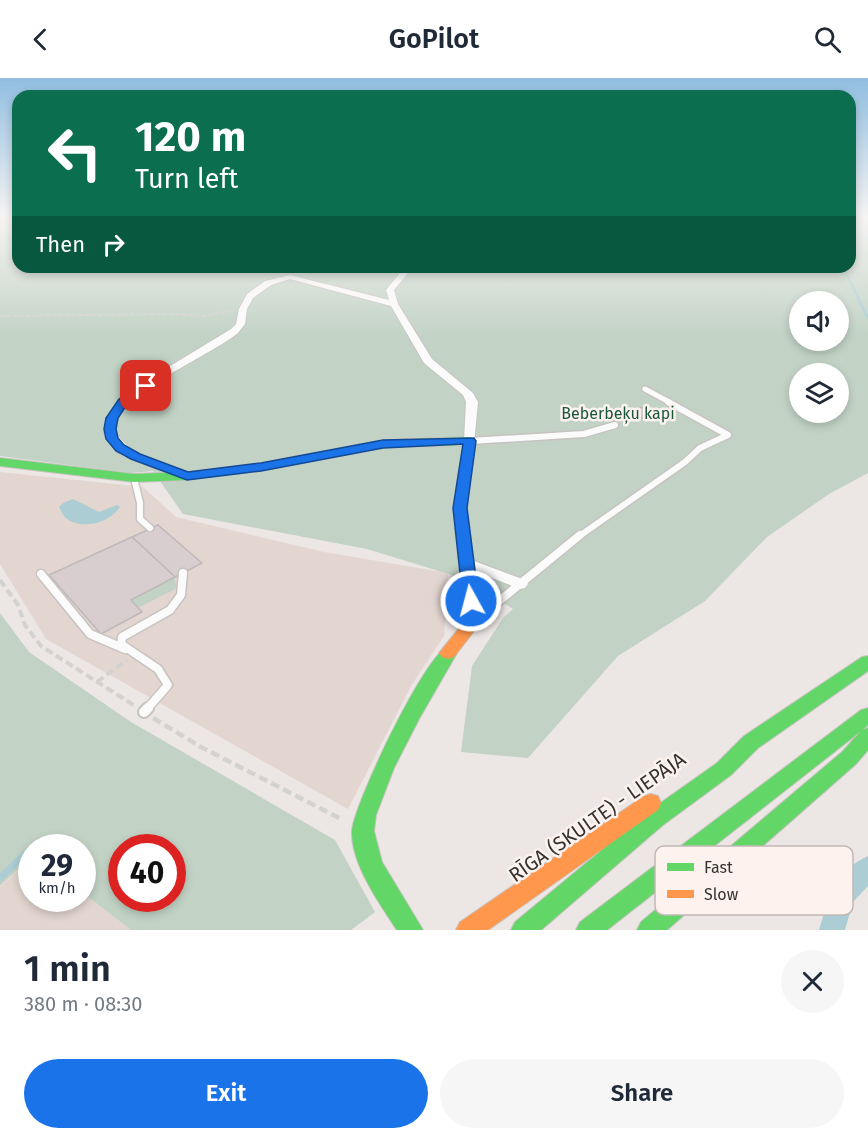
<!DOCTYPE html>
<html lang="en">
<head>
<meta charset="utf-8">
<style>
	body { margin:0; font-family:"Fira Sans",sans-serif; background:#f6f6f7; color:#1f2937; height:100vh; display:flex; flex-direction:column; font-size:22px; white-space:nowrap }
	* { box-sizing:border-box; margin:0 }
	p { font-size:20px; color:#747a83 }
	.icon { flex:none; width:33px; height:33px; fill:none; stroke:currentColor; stroke-width:2; stroke-linecap:round; stroke-linejoin:round }
	.map { position:relative; height:852px; overflow:hidden }
	.details { display:flex; flex-direction:column; background:#fff; flex:1 }
	.details>* { flex:none }
	.hud { position:absolute; left:12px; top:12px; width:844px; height:183px; border-radius:18px; box-shadow:0 3px 9px #0003; background:#0b6e4f; color:#fff; overflow:hidden }
	.controls { position:absolute; left:789px; top:213px; display:grid; gap:12px }
	.controls a { display:grid; place-items:center; width:60px; height:60px; border-radius:50%; background:#fff; box-shadow:0 3px 9px #0003; font-size:30px }
	.speed { position:absolute; left:18px; top:756px; display:flex; gap:12px; font-size:30px; font-weight:700; text-align:center }
	.speed>* { display:grid; place-content:center; width:78px; height:78px; border-radius:50%; background:#fff; box-shadow:0 3px 9px #0003; line-height:1 }
	.speed small { font-size:15px; font-weight:400 }
	.speed .limit { border:9px solid #d22; background:#fff; color:#111 }
	.pin { position:absolute; display:grid; place-items:center; width:51px; height:51px; color:#fff; margin:-26px; border-radius:12px; box-shadow:0 3px 9px #0006 }
	.me { position:absolute; width:66px; margin:-33px; rotate:353deg; stroke-linejoin:round; filter:drop-shadow(0 0 4px #0008) }
	.turn { display:flex; align-items:center; gap:21px; height:126px; padding:0 24px; font-size:27px }
	.turn .icon { width:78px; height:78px; stroke-width:2.5 }
	.turn b { display:block; font-size:42px; line-height:51px }
	.then { display:flex; align-items:center; height:57px; padding:0 24px; background:#0003; gap:12px; font-size:22px }
	.round { display:grid; place-items:center; flex:none; width:63px; height:63px; border-radius:32px; background:#f6f6f7 }
	.overview { display:flex; align-items:center; justify-content:space-between; height:102px; padding:0 24px }
	h1 { font-size:36px; font-weight:600; line-height:45px }
	.cta { display:flex; gap:12px; margin-top:auto; padding:12px 24px }
	.cta a { flex:1; height:69px; border-radius:36px; background:#1a73e8; color:#fff; font-size:24px; font-weight:600; line-height:69px; text-align:center }
	.cta a+a { background:#f6f6f7; color:#1f2937 }
	header { display:flex; justify-content:space-between; align-items:center; height:78px; padding:0 24px; background:#fff; font-size:27px; font-weight:600 }
	.map>svg:first-child { display:block }
	.built { fill:#e3d6d1 }
	.green { fill:#c2d3c5; fill-rule:evenodd }
	.water { fill:#accdd4 }
	.lines { fill:none; stroke-linecap:round; stroke-linejoin:round }
	.stream-far2 { stroke:#accdd4; stroke-width:2 }
	.stream-far1 { stroke:#accdd4; stroke-width:3 }
	.stream { stroke:#accdd4; stroke-width:7 }
	.canal { fill:#accdd4; fill-rule:evenodd }
	.building { fill:#d8cdcf; stroke:#beb9b9; stroke-width:1.5 }
	.lane-far3-casing { stroke:#c7c3c1; stroke-width:8 }
	.lane-far2-casing { stroke:#c7c3c1; stroke-width:9 }
	.lane-far1-casing { stroke:#c7c3c1; stroke-width:11 }
	.lane-casing { stroke:#c7c3c1; stroke-width:14 }
	.street-casing { stroke:#c7c3c1; stroke-width:2 }
	.fast-casing { stroke:#c7c3c1; stroke-width:2 }
	.slow-casing { stroke:#c7c3c1; stroke-width:2 }
	.path-far2 { stroke:#d4d2d1; stroke-width:2; stroke-dasharray:4.5 2; stroke-linecap:butt }
	.path-far1 { stroke:#d4d2d1; stroke-width:4; stroke-dasharray:8 4; stroke-linecap:butt }
	.path { stroke:#d4d2d1; stroke-width:4.5; stroke-dasharray:9 4.5; stroke-linecap:butt }
	.lane-far3 { stroke:#fcfbfb; stroke-width:5 }
	.lane-far2 { stroke:#fcfbfb; stroke-width:6 }
	.lane-far1 { stroke:#fcfbfb; stroke-width:8 }
	.lane { stroke:#fcfbfb; stroke-width:10 }
	.street { fill:#fcfbfb; fill-rule:evenodd }
	.fast { fill:#63d668; fill-rule:evenodd }
	.slow { fill:#ff974d; fill-rule:evenodd }
	.route { fill:#1a73e8; stroke:#114b97; stroke-width:1.5 }
	.labels { text-anchor:middle; stroke-width:5; stroke-linejoin:round; paint-order:stroke }
	.park-label { font-size:16px; fill:#185838; stroke:#fdf2ee }
	.near-street-label { font-size:20px; fill:#35312f; stroke:#fdf2ee }
	.key { fill:#fdf2ee; stroke:#c1b8b5; stroke-width:1.5 }
	.key-label { font-size:16px; fill:#35312f }
</style>
</head>
<body>
<header><svg class="icon" aria-label="back" viewBox="0 0 24 24"><path d="M15 5l-7 7 7 7"/></svg>GoPilot<svg class="icon" aria-label="search" viewBox="0 0 24 24"><circle cx="10" cy="10" r="6"/><path d="M15 15l6 6"/></svg></header>
<div class="map">
<svg width="868" height="852" viewBox="0 0 868 852">
	<rect width="100%" height="100%" fill="#ece6e4"/>
	<g class="built">
		<path d="M0 394 143 409 176 439 324 474 448 495 444 558 411 608 348 731 46 561 0 486Z"/>
		<path d="M31 779 32 820H82L83 815 131 852H0V809Z"/>
	</g>
	<g class="green">
		<path d="M0 140H18V189H850L851 140H868V395L829 416 767 459 705 523 618 578 528 680 461 674 472 588 503 540 513 531 468 502 367 471 183 436 153 393 130 395 0 378ZM800 224H838V262H800ZM800 296H838V334H800Z"/>
		<path d="M174 499 177 510 138 530 131 522Z"/>
		<path d="M0 535 29 574 131 644 335 762 375 834 351 852H131L83 815 82 770H32L31 779 0 808ZM122 770H172V820H122Z"/>
	</g>
	<path class="water" d="M73 421 99 434 117 427 120 429C110 445 83 452 67 441 64 439 61 433 59 429L63 425Z"/>
	<g class="lines">
		<g class="stream-far2">
			<path d="M851 140 868 160"/>
			<path d="M843 189 859 221"/>
		</g>
		<path class="stream-far1" d="M858 220 868 240"/>
		<path class="stream" d="M0 800 28 773"/>
		<path class="canal" d="M868 778V808L853 824 845 852H819C828 823 837 791 868 778Z"/>
	</g>
	<g class="building">
		<path d="M643 329 654 336 636 342 624 340V336Z"/>
		<path d="M158 447 202 485 175 499 132 459Z"/>
		<path d="M132 459 175 499 131 522 142 534 101 556 49 497Z"/>
	</g>
	<g class="lines">
		<g class="lane-far3-casing">
			<path id="lane-far3" d="M645 311 671 325"/>
		</g>
		<g class="lane-far2-casing">
			<g id="lane-far2">
				<path d="M470 363 584 356 615 347"/>
				<path d="M134 400 140 425V441L150 450"/>
				<path d="M578 459 685 384 700 370 728 357 668 324"/>
			</g>
		</g>
		<g class="lane-far1-casing">
			<g id="lane-far1">
				<path d="M41 496 90 556 125 571"/>
				<path d="M477 541 580 457"/>
				<path d="M147 631 168 607 158 591 121 566 122 559 170 532 181 517 183 495"/>
			</g>
		</g>
		<g class="lane-casing">
			<path id="lane" d="M144 634 148 630"/>
		</g>
		<g class="street-casing">
			<g id="street">
				<path d="M405 189H413L394 212 398 226 432 281 473 315 478 324 474 366H466L464 363 466 324 463 317 424 285 391 228 290 201 271 207 253 220 247 231 245 246 238 255C211 277 129 311 118 341 116 345 116 351 116 355 134 381 163 385 192 395L193 398 192 401H182L123 378 116 373 104 355 107 340 121 322 139 307 231 251 236 246 239 231 247 216 265 203 290 197 389 222 386 212Z"/>
				<path d="M466 480 525 502 528 506 525 510 520 511 461 488 459 485Z"/>
			</g>
		</g>
		<g class="fast-casing">
			<g id="fast">
				<path d="M470 359 476 363 474 378 468 382 462 378 463 367 383 370 261 393 187 402 134 404 0 388V380L134 396 187 394 261 385 383 362Z"/>
				<path d="M448 569 454 571 457 575 419 641 394 690 376 737 374 753 382 784 423 852H397C380 826 351 786 352 753 354 726 426 575 448 569Z"/>
				<path d="M868 578V593L758 670 731 697 663 747 541 852H511L515 844 649 733 717 685 744 658 862 579Z"/>
				<path d="M868 630V647L862 652 868 650V672L856 686 667 852H637L641 844 842 674 861 653 607 852H576L580 844 861 632Z"/>
			</g>
		</g>
		<g class="slow-casing">
			<g id="slow">
				<path d="M468 374 474 378 467 430 481 544 454 579 448 581 442 579 439 575 465 543 453 430 462 378Z"/>
				<path d="M651 716 658 718 661 725 658 732 488 852H456L460 844 644 718Z"/>
			</g>
		</g>
		<path class="path-far2" d="M0 238 174 236 203 238 231 233"/>
		<g class="path-far1">
			<path d="M0 502 18 527 25 547 41 568 135 628"/>
			<path d="M97 604 127 582"/>
		</g>
		<path class="path" d="M153 640 201 669 343 742"/>
		<use href="#lane-far3" class="lane-far3"/>
		<use href="#lane-far2" class="lane-far2"/>
		<use href="#lane-far1" class="lane-far1"/>
		<use href="#lane" class="lane"/>
		<use href="#street" class="street"/>
		<use href="#fast" class="fast"/>
		<use href="#slow" class="slow"/>
	</g>
	<linearGradient id="sky" x2="0" y2="1"><stop stop-color="#90bee0"/><stop offset="0.54" stop-color="#f6f4f3"/><stop offset="1" stop-color="#f6f4f3" stop-opacity="0"/></linearGradient>
	<rect width="868" height="259" fill="url(#sky)"/>
	<path class="route" d="M146 304 150 305V310L127 326 118 340 116 351 118 360 124 367 140 376 188 394 261 385 383 362 474 360 476 363 467 430 479 523 476 527H465L463 523 453 430 463 366 383 370 261 393 187 402 131 381 116 373 106 361 104 351 106 340 119 321Z"/>
	<g class="labels">
		<g class="park-label">
			<text x="618" y="341">Beberbeķu kapi</text>
		</g>
		<g class="near-street-label">
			<text transform="translate(597 739) rotate(-35)" y="7">RĪGA (SKULTE) - LIEPĀJA</text>
		</g>
	</g>
	<rect x="655" y="768" width="198" height="69" rx="9" class="key"/>
	<rect x="667" y="785" width="27" height="8" fill="#63d668"/>
	<rect x="667" y="812" width="27" height="8" fill="#ff974d"/>
	<g class="key-label">
		<text x="704" y="795">Fast</text>
		<text x="704" y="822">Slow</text>
	</g>
</svg>
<div class="controls">
<a><svg class="icon" aria-label="sound" viewBox="0 0 24 24"><path d="M4 9h4l5-4v14l-5-4H4zM17 9q2 3 0 6"/></svg></a>
<a><svg class="icon" aria-label="layers" viewBox="0 0 24 24"><path d="M12 4l9 5-9 5-9-5zM3 14l9 5 9-5"/></svg></a>
</div>
<div class="speed"><div>29<small>km/h</small></div><div class="limit">40</div></div>
<div class="pin" style="left:146px;top:308px;background:#d93025"><svg class="icon" aria-label="arrive" viewBox="0 0 24 24"><path d="M6 21V4h12l-3 4 3 4H6"/></svg></div>
<svg class="me" style="left:471px;top:523px" viewBox="-20 -20 40 40"><circle r="17" fill="#1a73e8" stroke="#fff" stroke-width="3"/><path d="M0-11L8 9 0 5-8 9z" fill="#fff"/></svg>
<div class="hud">
<div class="turn"><svg class="icon" aria-label="left" viewBox="0 0 24 24"><path d="M17 20v-9H6M10 6l-5 5 5 5"/></svg><div><b>120 m</b>Turn left</div></div>
<div class="then">Then<svg class="icon" aria-label="right" viewBox="0 0 24 24"><path d="M7 20v-9h11M14 6l5 5-5 5"/></svg></div>
</div>
</div>
<section class="details">
<div class="overview"><div><h1>1 min</h1><p>380 m · 08:30</p></div><a class="round"><svg class="icon" aria-label="close" viewBox="0 0 24 24"><path d="M6 6l12 12M18 6L6 18"/></svg></a></div>
<div class="cta"><a>Exit</a><a>Share</a></div>
</section>
</body>
</html>
